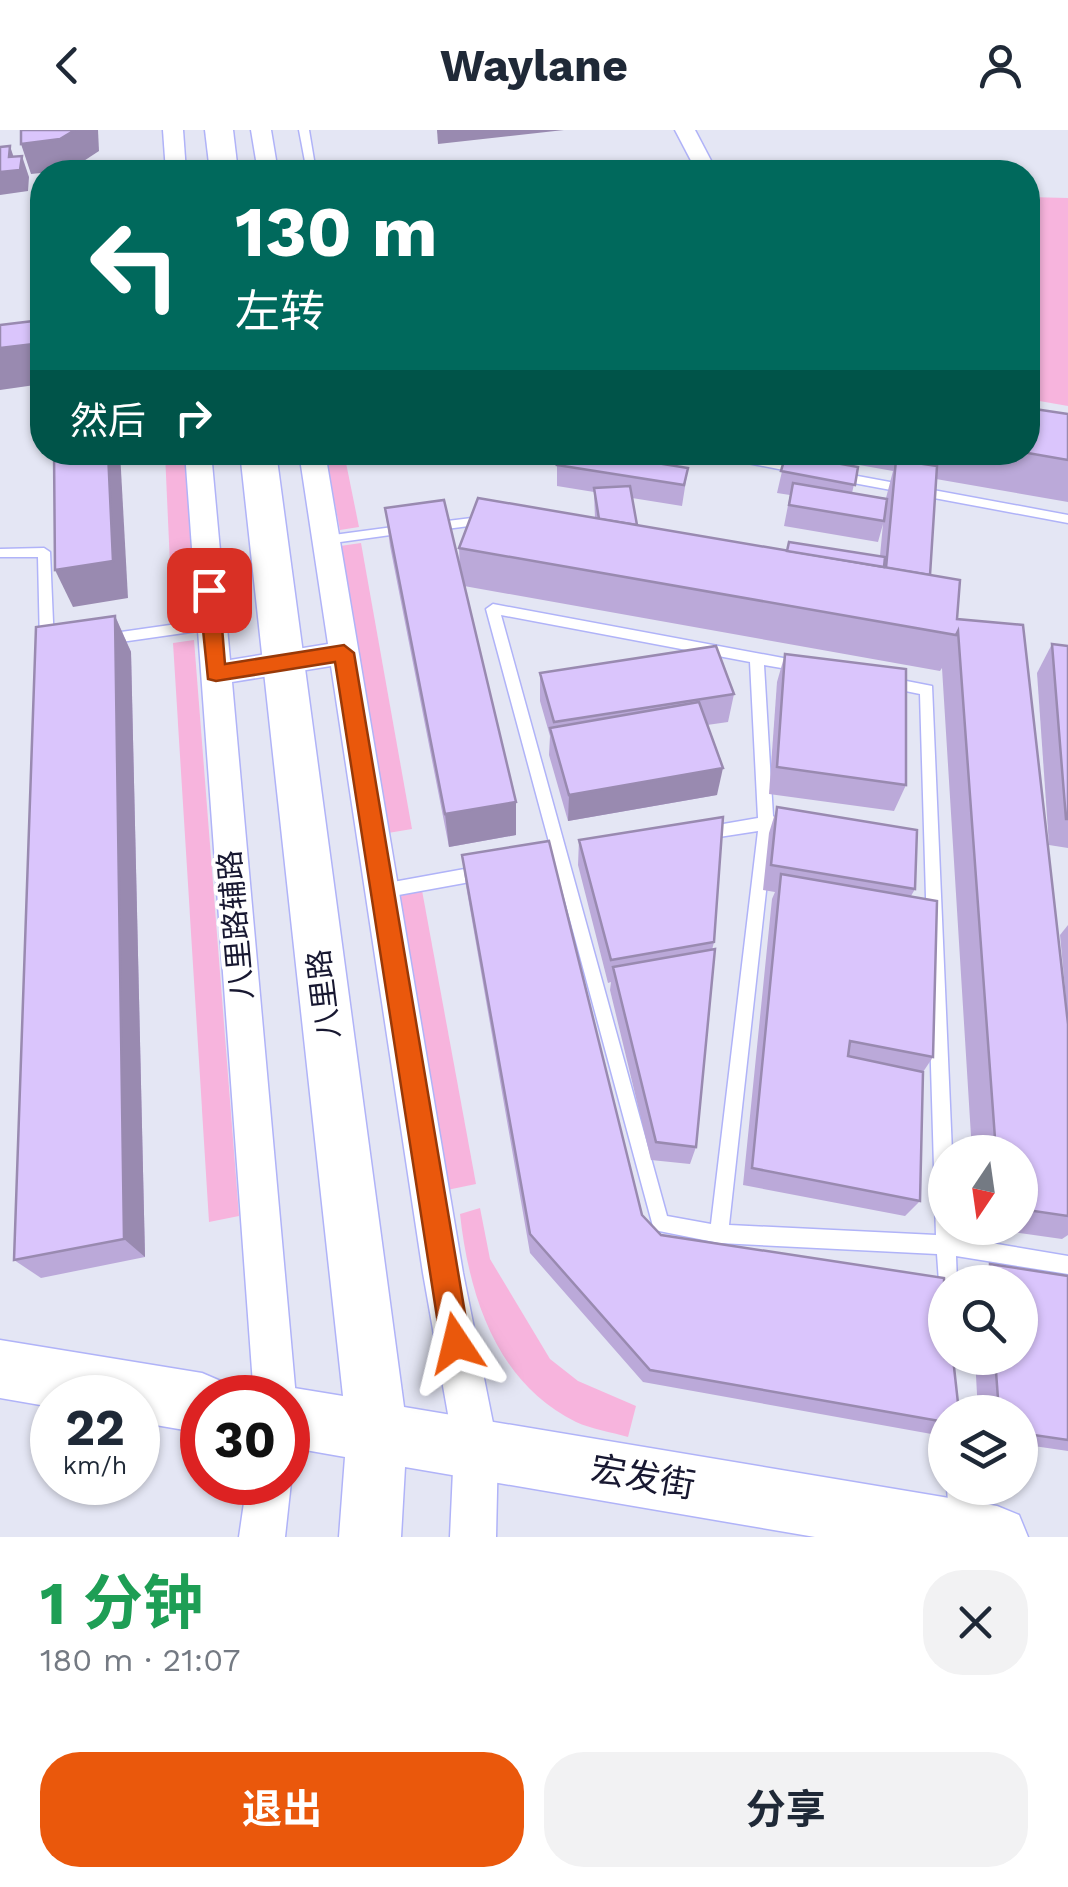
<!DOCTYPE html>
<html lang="zh">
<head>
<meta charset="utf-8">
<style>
	body { margin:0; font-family:"Work Sans","Noto Sans SC",sans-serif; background:#f2f2f3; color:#1f2937; height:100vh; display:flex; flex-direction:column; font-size:38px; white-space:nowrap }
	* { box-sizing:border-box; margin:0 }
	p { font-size:32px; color:#747a83 }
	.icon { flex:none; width:55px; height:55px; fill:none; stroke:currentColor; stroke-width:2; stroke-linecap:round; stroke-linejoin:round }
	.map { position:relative; height:1407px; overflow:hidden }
	.details { display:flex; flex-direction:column; background:#fff; flex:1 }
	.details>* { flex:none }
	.banner { position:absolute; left:30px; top:30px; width:1010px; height:305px; border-radius:40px; box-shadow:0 2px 8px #0004; background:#00695c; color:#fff; overflow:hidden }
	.needle { width:65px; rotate:193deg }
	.fabs { position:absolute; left:928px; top:1005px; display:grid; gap:20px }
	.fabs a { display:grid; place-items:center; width:110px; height:110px; border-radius:50%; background:#fff; box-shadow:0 2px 8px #0004; font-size:50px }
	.speed { position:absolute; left:30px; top:1245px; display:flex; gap:20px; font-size:50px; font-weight:700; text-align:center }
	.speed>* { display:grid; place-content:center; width:130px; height:130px; border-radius:50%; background:#fff; box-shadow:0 2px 8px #0004; line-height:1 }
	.speed small { font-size:25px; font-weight:400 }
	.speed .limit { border:15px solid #d22; background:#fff; color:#111 }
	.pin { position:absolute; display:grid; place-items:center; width:85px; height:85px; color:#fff; margin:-42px; border-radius:20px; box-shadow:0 5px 15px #0006 }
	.me { position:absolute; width:110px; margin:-55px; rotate:350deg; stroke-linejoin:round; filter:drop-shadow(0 0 8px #0008) }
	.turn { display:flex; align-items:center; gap:35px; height:210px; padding:0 40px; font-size:45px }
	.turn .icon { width:130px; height:130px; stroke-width:2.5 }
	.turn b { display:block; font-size:70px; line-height:85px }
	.then { display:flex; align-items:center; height:95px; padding:0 40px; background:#0003; gap:20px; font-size:38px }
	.round { display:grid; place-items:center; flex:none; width:105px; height:105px; border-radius:40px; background:#f2f2f3 }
	.head { display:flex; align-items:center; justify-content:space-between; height:170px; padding:0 40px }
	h1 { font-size:60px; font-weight:700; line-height:75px; color:#1e9e55 }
	.button { display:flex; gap:20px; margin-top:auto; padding:20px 40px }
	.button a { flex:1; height:115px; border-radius:40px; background:#ea580c; color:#fff; font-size:40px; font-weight:700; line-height:115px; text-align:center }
	.button a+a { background:#f2f2f3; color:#1f2937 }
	header { display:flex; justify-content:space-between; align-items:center; height:130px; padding:0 40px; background:#fff; font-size:45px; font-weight:700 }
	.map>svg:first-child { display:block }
	.green { fill:#f7b4dd }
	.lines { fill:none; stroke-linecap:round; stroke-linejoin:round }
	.lane-casing { stroke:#b0b3f8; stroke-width:3 }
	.street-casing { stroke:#b0b3f8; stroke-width:3 }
	.secondary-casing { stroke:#b0b3f8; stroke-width:3 }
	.lane { fill:#fff; fill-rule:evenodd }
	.street { fill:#fff; fill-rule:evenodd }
	.secondary { fill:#fff; fill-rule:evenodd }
	.wall { fill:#bba9d9 }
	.shaded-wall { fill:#998ab0 }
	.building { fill:#dac5fc; stroke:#998ab0; stroke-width:2.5 }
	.route { fill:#ea580c; stroke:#983908; stroke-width:2.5 }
	.labels { text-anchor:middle; stroke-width:8; stroke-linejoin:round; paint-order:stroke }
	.street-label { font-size:30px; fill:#181831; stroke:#fff }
	.near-street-label { font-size:35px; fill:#181831; stroke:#fff }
</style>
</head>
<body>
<header><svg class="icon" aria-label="back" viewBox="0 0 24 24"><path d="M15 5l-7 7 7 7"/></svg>Waylane<svg class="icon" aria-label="person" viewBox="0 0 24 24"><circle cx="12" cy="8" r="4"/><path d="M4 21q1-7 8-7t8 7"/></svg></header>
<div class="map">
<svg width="1068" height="1407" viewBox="0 0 1068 1407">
	<rect width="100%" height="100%" fill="#e4e6f4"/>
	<g class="green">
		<path d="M1028 67 1068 68V276L1028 269Z"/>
		<path d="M165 323H190L200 476 172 479Z"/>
		<path d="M325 323H344L359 397 340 400Z"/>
		<path d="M361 413 412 699 388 703 340 416Z"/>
		<path d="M194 510 239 1086 209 1092 173 513Z"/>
		<path d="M421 755 476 1054 447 1060 396 760Z"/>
		<path d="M480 1078 490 1129 550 1229 578 1251 636 1276 628 1307C611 1302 591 1299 576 1292 496 1253 469 1165 460 1084Z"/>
	</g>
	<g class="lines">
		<g class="lane-casing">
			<g id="lane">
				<path d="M299 0H309L316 42H307Z"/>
				<path d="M706 322H735L799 335 805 339 799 343 712 326Z"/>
				<path d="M836 342 1068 385V393L832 349V343Z"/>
				<path d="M488 386 494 390 492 393 431 401 425 397 431 393Z"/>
				<path d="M408 395 412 396V402L326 414 320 410 326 406Z"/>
				<path d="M44 418 50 422 54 515 47 520 40 515 38 427H0V419Z"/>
				<path d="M493 474 799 531 806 536 799 541 764 535 773 686 779 692 773 698 729 1095 936 1105 920 564 886 557 879 552 886 547 932 556 952 1022H945V1098H954L955 1107 1068 1126V1144L956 1126 957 1152H945V1160L941 1159 939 1152 937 1124 719 1113 654 1100 486 479ZM501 485 750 532 758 688 706 697 701 699 699 703 701 707 706 709 758 701 711 1094 667 1086Z"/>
				<path d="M212 489 219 494 212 499 107 514 100 509 107 504Z"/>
				<path d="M481 736 486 738 489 743 486 748 481 750 382 768 377 766 374 761 377 756 382 754Z"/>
				<path d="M947 1358H967L969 1387 966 1394 959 1397 952 1394 949 1387Z"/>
			</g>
		</g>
		<g class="street-casing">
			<g id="street">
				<path d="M163 0H183L186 42H166Z"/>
				<path d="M251 0H271L278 42H258Z"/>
				<path d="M675 0H695L717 42H697Z"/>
				<path d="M185 322H211L230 530 328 514 299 322H325L463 1143 498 1318 496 1407H450L454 1318 423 1143 331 536 232 552 296 1268 288 1284V1268H254Z"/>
				<path d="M288 1343 291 1352 285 1407H239L247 1352H288Z"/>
			</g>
		</g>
		<g class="secondary-casing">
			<g id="secondary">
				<path d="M205 0H233L238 42H210Z"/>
				<path d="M240 322H276L404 1277 997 1376 1019 1385 1028 1407H815L405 1337 401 1407H339L345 1327 288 1317V1268H266L288 1257 343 1266Z"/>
				<path d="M0 1210 202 1243 223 1252 229 1268H202V1303L138 1292V1268H52V1277L0 1268Z"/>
			</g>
		</g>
		<use href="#lane" class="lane"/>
		<use href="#street" class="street"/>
		<use href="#secondary" class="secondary"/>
	</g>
	<g class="wall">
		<path d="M1068 284V372L936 349 929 445 957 489 1068 894V1105L1062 1109 983 1098H1020V1022H972L942 538 940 541 464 456 516 672V705L449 717 390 416 385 378 460 439 459 418 595 388 594 362 557 356V335L688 338 682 376 632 368 637 395 786 421 880 426 883 394 878 412 784 396 790 365 777 363 786 324 858 337 852 363 886 368 893 341 786 322H1028Z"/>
		<path d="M115 486 131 522 145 1127 41 1148 14 1130Z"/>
		<path d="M1052 514 1068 516V718L1049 715 1037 543Z"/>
		<path d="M785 524 906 655 894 681 769 664 777 552Z"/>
		<path d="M540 543 734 564 728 592 707 595 717 665 568 691 549 625 550 606 540 571Z"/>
		<path d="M777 677 915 759 911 766 933 927 923 942 920 1071 905 1086 743 1055 772 769 775 762 763 760 769 703Z"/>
		<path d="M579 710 714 812 712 820 696 1017 690 1034 651 1030 610 860 611 852 608 853 578 735Z"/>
		<path d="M462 725 642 1085 661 1105 945 1292V1301L937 1305 643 1252 530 1123 466 756Z"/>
		<path d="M1068 795V890L1060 805Z"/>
		<path d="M990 1134 1068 1146V1321L1020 1314V1282H978L975 1228H1020V1152H971V1148Z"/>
	</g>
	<g class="shaded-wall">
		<path d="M75 0H98L99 21 70 40 31 44 21 14Z"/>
		<path d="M437 0H564L438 14Z"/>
		<path d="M10 16 17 37 22 26 29 47 28 61 0 65V42L9 27Z"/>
		<path d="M42 213V254L0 260V218Z"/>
		<path d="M108 322H120L128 468 73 477 55 440Z"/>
		<path d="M115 486 131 522 145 1127 124 1109Z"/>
		<path d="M723 638 717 665 568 691 569 665Z"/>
		<path d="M516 672V705L449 717 445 684Z"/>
	</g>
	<g class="building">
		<path d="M21 0H75L60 9 21 14Z"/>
		<path d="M10 16 9 27 22 26 20 40 0 42V17Z"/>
		<path d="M42 190V213L0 218V195Z"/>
		<path d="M1028 278 1068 284V330L1022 322H1028Z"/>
		<path d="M54 322H108L113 431 55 440Z"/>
		<path d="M561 322H588L688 338 684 355 557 335Z"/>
		<path d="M786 324 858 337 855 355 781 341Z"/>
		<path d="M896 330 937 336 930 445 886 438Z"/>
		<path d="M793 353 887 369 884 391 789 375Z"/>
		<path d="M630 356 637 395 599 389 594 358Z"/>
		<path d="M478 368 960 450 957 489 1023 495 1068 894V1086L1020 1079V1022H996L958 501 956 505 459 418Z"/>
		<path d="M444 370 516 672 445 684 385 378Z"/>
		<path d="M789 412 885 427 884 437 787 421Z"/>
		<path d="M115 486 124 1109 14 1130 36 497Z"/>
		<path d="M1052 514 1068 516V689H1066Z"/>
		<path d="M716 516 734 564 554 592 540 543Z"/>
		<path d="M785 524 906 539V655L777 637Z"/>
		<path d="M699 572 723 638 569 665 550 598Z"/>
		<path d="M777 677 917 700 915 759 771 735Z"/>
		<path d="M723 687 714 812 611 830 579 710Z"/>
		<path d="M549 711 642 1085 661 1105 944 1148 945 1228H953L959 1282H945V1292L650 1240 530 1104 462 725Z"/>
		<path d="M781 744 937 771 933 927 850 911 848 926 923 942 920 1071 752 1038Z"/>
		<path d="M715 819 696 1017 656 1012 613 837Z"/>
		<path d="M990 1134 1068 1146V1310L1020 1303V1282H999L995 1228H1020V1152H991Z"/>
	</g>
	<path class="route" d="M209 453 219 460 225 534 344 515 354 523 470 1213 466 1223 456 1228 445 1223 441 1213 335 532 216 551 208 549 199 460Z"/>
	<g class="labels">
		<g class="street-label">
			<text transform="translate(236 795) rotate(-95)" y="10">八里路辅路</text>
			<text transform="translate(324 864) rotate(-97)" y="10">八里路</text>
		</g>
		<g class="near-street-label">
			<text transform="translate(643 1347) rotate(10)" y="12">宏发街</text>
		</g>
	</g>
</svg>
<div class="fabs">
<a><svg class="needle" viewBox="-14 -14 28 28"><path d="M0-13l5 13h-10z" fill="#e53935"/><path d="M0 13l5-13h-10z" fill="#747a83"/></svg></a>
<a><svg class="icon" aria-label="search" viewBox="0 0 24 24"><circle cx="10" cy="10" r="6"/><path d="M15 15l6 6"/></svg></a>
<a><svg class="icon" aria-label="layers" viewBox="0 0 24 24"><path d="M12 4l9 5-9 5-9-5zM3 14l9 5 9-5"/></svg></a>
</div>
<div class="speed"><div>22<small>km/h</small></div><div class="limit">30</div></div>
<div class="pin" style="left:209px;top:460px;background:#d93025"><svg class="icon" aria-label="arrive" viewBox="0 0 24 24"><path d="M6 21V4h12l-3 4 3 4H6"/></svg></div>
<svg class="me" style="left:456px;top:1213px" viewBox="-20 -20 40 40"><path d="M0-17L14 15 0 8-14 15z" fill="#ea580c" stroke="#fff" stroke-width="4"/></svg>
<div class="banner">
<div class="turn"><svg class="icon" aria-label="left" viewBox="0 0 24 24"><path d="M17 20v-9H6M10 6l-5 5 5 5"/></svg><div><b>130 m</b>左转</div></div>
<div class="then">然后<svg class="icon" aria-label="right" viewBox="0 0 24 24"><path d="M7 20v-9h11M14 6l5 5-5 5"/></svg></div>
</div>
</div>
<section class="details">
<div class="head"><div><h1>1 分钟</h1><p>180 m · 21:07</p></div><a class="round"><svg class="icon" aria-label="close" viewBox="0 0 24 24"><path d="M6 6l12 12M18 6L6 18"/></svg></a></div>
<div class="button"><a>退出</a><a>分享</a></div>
</section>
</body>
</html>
